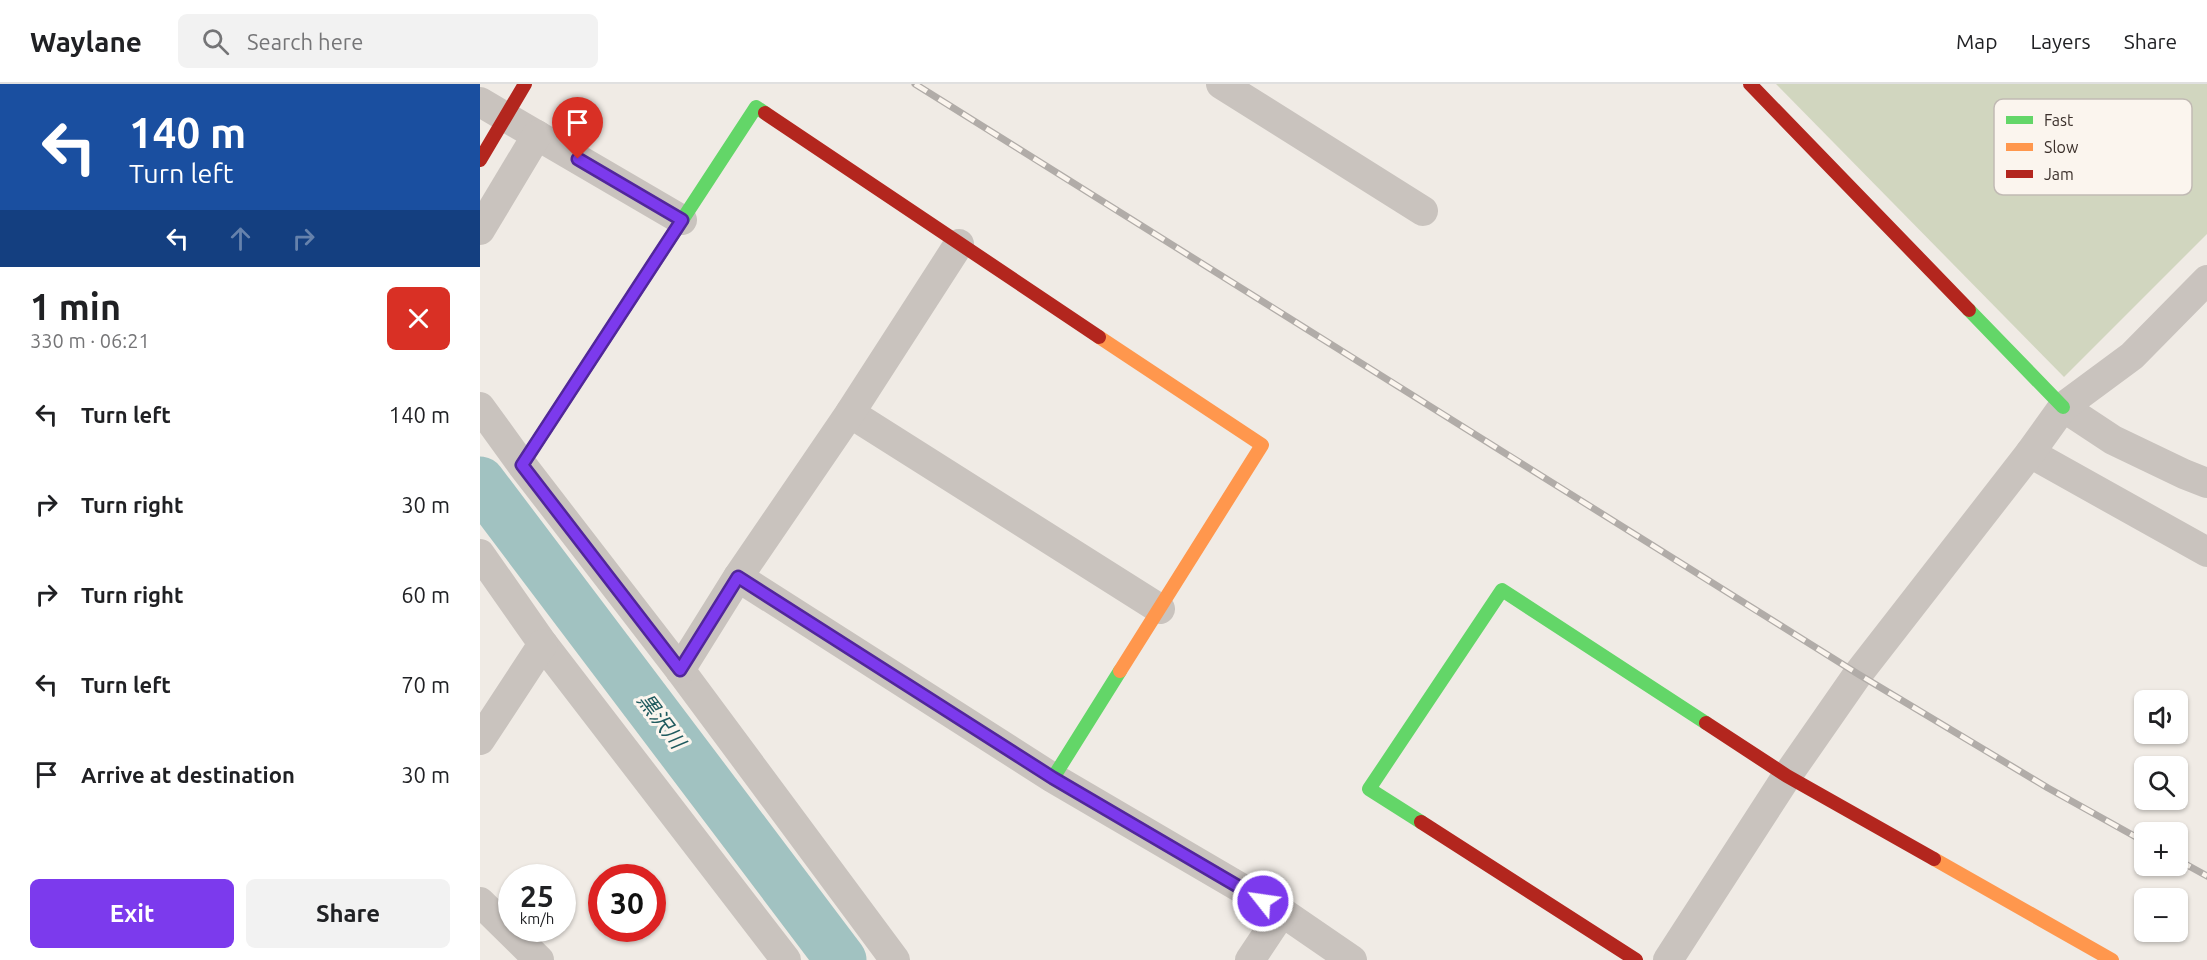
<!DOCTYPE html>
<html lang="en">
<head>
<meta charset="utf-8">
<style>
	body { margin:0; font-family:Ubuntu,"Noto Sans JP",sans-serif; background:#f2f2f2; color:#202124; height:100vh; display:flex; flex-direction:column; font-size:22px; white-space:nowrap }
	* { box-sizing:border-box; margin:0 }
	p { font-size:20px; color:#757577 }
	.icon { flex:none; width:33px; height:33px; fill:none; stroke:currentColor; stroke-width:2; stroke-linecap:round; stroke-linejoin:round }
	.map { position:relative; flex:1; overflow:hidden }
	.panel { display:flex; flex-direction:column; background:#fff; width:480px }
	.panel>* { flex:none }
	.banner { background:#1a4fa0; color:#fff; overflow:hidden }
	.buttons { position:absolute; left:1654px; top:606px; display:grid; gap:12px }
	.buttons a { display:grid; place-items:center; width:54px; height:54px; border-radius:9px; background:#fff; box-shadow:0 2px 4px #0004; font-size:30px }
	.speed { position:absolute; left:18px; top:780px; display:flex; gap:12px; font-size:30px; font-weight:700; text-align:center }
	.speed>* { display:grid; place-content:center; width:78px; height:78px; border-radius:50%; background:#fff; box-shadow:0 2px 4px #0004; line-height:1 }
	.speed small { font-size:15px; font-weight:400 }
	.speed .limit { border:9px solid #d22; background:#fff; color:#111 }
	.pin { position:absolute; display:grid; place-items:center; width:51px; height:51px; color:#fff; margin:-62px -26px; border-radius:50% 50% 50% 0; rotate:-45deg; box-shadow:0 0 6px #0007 }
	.pin .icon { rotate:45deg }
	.me { position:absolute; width:66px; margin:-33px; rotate:300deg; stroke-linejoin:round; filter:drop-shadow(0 0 4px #0008) }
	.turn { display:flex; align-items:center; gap:21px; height:126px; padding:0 30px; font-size:27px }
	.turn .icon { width:78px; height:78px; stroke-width:2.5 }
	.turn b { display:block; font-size:42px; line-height:51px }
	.lanes { display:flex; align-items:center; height:57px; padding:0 30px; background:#0003; justify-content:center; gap:30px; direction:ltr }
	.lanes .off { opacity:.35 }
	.round { display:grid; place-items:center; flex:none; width:63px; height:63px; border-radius:9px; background:#f2f2f2 }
	.headline { display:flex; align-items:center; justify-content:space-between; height:102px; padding:0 30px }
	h1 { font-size:36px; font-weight:700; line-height:45px }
	.cta { display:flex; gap:12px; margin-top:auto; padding:12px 30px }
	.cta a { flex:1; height:69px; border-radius:9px; background:#7c3aed; color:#fff; font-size:24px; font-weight:700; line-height:69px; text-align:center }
	.cta a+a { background:#f2f2f2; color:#202124 }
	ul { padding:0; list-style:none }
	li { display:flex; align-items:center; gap:18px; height:90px; padding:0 30px }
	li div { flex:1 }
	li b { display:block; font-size:22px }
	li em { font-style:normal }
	header { display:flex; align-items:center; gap:36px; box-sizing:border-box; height:84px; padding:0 30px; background:#fff; border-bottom:2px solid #e0e0e0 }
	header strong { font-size:28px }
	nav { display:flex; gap:33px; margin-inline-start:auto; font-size:21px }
	.search { width:420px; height:54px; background:#f2f2f2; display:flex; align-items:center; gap:15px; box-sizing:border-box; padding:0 21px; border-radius:9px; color:#757577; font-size:22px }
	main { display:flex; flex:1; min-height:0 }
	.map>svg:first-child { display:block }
	.green { fill:#d1d6bf }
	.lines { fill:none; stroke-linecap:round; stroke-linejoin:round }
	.river { stroke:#a1c2c1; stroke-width:51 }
	.street { stroke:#c9c3be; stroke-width:30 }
	.fast { stroke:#63d668; stroke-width:14 }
	.slow { stroke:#ff974d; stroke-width:14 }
	.jam { stroke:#b3261e; stroke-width:14 }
	.rail-casing { stroke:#b1aca8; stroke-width:7 }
	.rail { stroke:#fbf5ee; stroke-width:4.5; stroke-dasharray:14; stroke-linecap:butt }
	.jam-bridge { stroke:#b3261e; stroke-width:14 }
	.route-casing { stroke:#51269a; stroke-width:15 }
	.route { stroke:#7c3aed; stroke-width:10 }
	.labels { text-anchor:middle; stroke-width:6; stroke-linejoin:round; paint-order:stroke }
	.water-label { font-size:21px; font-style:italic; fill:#1f5a5e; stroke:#fbf5ee }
	.key { fill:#fbf5ee; stroke:#c1bab4; stroke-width:1.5 }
	.key-label { font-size:16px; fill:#3b302b }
</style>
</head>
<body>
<header>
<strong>Waylane</strong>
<div class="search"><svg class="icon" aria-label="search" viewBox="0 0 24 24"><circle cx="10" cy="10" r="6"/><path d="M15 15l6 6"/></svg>Search here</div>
<nav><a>Map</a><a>Layers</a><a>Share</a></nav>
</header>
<main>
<section class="panel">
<div class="banner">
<div class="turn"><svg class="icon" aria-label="left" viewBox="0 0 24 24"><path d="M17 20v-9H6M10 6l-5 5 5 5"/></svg><div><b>140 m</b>Turn left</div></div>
<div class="lanes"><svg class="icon" aria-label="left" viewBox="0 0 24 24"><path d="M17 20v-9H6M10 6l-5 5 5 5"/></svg><svg class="icon off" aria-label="ahead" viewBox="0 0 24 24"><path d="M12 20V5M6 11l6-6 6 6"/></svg><svg class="icon off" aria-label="right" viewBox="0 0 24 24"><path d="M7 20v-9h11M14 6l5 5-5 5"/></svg></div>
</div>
<div class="headline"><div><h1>1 min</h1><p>330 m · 06:21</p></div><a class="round" style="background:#d93025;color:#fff"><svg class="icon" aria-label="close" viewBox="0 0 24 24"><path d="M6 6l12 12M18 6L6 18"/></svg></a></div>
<ul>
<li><svg class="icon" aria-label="left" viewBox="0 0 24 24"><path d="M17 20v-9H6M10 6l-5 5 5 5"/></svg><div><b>Turn left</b></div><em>140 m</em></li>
<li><svg class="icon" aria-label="right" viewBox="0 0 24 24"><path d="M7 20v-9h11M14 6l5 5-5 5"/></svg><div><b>Turn right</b></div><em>30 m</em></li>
<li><svg class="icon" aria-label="right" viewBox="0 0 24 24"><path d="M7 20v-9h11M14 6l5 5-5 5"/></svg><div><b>Turn right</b></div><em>60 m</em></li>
<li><svg class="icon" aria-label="left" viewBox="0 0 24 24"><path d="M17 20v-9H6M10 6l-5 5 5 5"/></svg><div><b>Turn left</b></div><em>70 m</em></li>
<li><svg class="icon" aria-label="arrive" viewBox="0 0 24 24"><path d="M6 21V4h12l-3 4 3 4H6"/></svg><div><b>Arrive at destination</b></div><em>30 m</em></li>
</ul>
<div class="cta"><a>Exit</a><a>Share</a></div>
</section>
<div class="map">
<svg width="1727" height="876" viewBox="0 0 1727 876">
	<rect width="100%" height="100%" fill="#f0ebe5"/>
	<path class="green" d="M1296 0H1727V150L1584 293Z"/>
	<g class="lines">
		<path class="river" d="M0 398 361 876"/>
		<g class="street">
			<path d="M741 0 943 127"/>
			<path d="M0 18 202 136"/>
			<path d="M0 146 57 51"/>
			<path d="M0 323 42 381 200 586 415 876"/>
			<path d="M1583 323 1633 356 1704 390 1727 399"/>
			<path d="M370 329 680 525"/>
			<path d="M1550 369 1727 468"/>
			<path d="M0 470 63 560 306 876"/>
			<path d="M258 493 573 694 802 828 872 876"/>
			<path d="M200 586 258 493 370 329 479 160"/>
			<path d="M0 656 63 560"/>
			<path d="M0 818 59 876"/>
			<path d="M770 876 802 828"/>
			<path d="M1188 876 1307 692 1378 590 1550 369 1583 323 1652 272 1727 196"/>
		</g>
		<g class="fast">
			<path d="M1489 226 1583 323"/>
			<path d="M42 381 276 23 285 29"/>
			<path d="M573 694 640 587"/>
			<path d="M941 738 889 705 1022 506 1226 639"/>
		</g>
		<g class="slow">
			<path d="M619 253 782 361 640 587"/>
			<path d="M1454 775 1632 876"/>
		</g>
		<g class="jam">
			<path d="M1270 0 1489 226"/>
			<path d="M285 29 619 253"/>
			<path d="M1226 639 1307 692 1454 775"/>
			<path d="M941 738 1156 876"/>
		</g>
		<g class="rail-casing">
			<g id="rail">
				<path d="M435 0 1378 590 1568 704 1665 758"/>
				<path d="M1698 776 1727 792"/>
			</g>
		</g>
		<use href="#rail" class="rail"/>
		<path class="jam-bridge" d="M0 76 45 0"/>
	</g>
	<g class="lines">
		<g class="route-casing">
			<path id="route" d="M98 75 202 136 42 381 200 586 258 493 573 694 783 817"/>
		</g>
		<use href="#route" class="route"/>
	</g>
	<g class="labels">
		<g class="water-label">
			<text transform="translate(181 637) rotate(53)" y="7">黒沢川</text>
		</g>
	</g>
	<rect x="1514" y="15" width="198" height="96" rx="9" class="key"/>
	<rect x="1526" y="32" width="27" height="8" fill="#63d668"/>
	<rect x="1526" y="59" width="27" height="8" fill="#ff974d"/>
	<rect x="1526" y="86" width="27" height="8" fill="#b3261e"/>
	<g class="key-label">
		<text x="1564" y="42">Fast</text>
		<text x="1564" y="69">Slow</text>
		<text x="1564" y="96">Jam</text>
	</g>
</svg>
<div class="buttons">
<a><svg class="icon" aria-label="sound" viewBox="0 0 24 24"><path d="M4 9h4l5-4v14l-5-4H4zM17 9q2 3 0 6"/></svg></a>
<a><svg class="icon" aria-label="search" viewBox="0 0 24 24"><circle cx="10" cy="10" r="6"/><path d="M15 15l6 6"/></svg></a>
<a>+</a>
<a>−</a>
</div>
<div class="speed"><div>25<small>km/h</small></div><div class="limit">30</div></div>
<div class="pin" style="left:98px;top:75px;background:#d93025"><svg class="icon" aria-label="arrive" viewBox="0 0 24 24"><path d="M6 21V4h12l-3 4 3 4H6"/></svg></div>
<svg class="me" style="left:783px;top:817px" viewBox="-20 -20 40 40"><circle r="17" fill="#7c3aed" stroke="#fff" stroke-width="3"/><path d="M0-11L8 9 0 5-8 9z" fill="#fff"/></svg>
</div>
</main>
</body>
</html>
